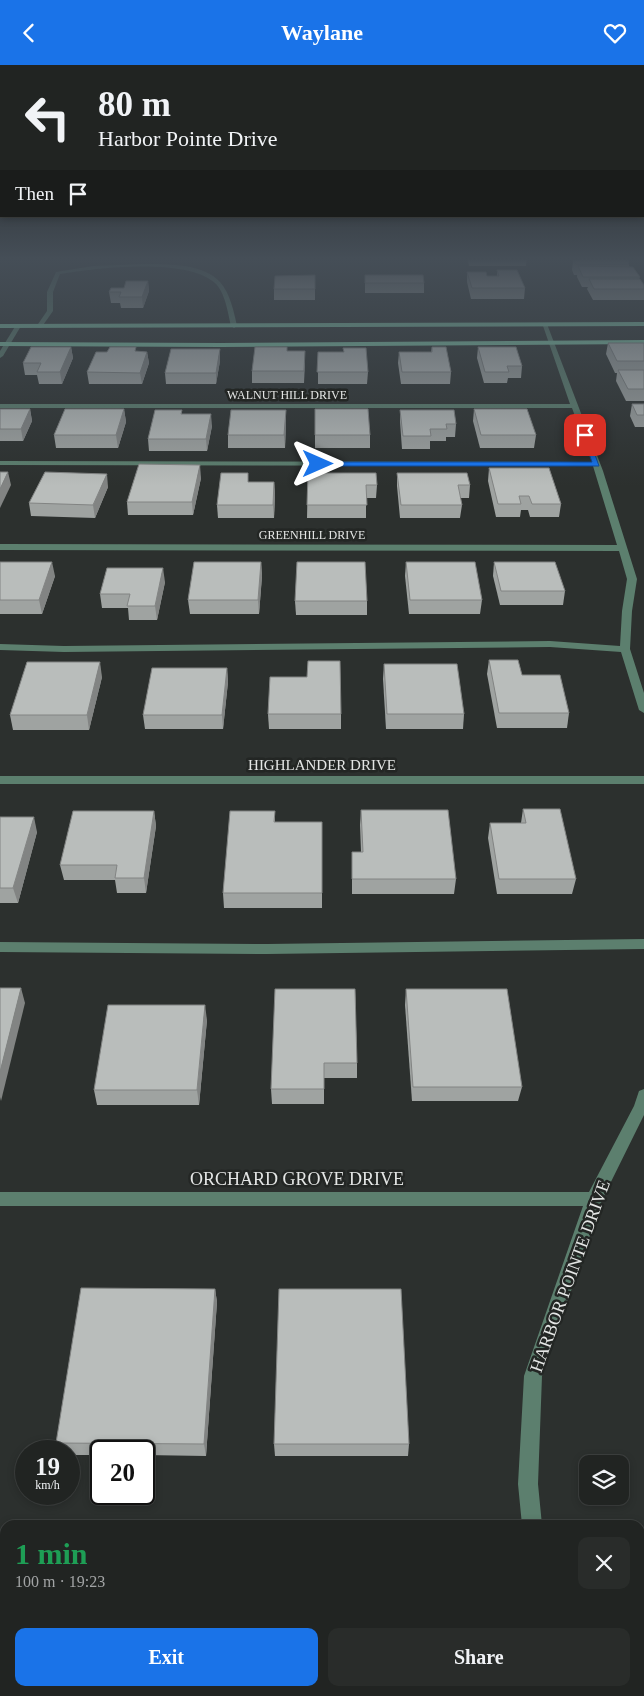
<!DOCTYPE html>
<html lang="en">
<head>
<meta charset="utf-8">
<style>
	body { margin:0; font-family:"Times New Roman",serif; background:#292c2a; color:#f1f3f6; height:100vh; display:flex; flex-direction:column; font-size:19px; white-space:nowrap }
	* { box-sizing:border-box; margin:0 }
	p { font-size:16px; color:#a2a4a5 }
	.icon { flex:none; width:28px; height:28px; fill:none; stroke:currentColor; stroke-width:2; stroke-linecap:round; stroke-linejoin:round }
	.map { position:relative; flex:1; overflow:hidden }
	.panel { position:absolute; left:0px; top:1455px; width:645px; height:176px; display:flex; flex-direction:column; background:#212422; border-radius:15px 15px 0 0; box-shadow:0 2px 8px #0003,0 0 0 1px #3e4140 }
	.panel>* { flex:none }
	.top-card { position:absolute; left:0px; top:0px; width:645px; height:152px; box-shadow:0 2px 8px #0003,0 0 0 1px #3e4140; background:#212422; color:#f1f3f6; overflow:hidden }
	.tools { position:absolute; left:579px; top:1390px; display:grid; gap:10px }
	.tools a { display:grid; place-items:center; width:50px; height:50px; border-radius:10px; background:#212422; box-shadow:0 2px 8px #0003,0 0 0 1px #3e4140; font-size:25px }
	.speed { position:absolute; left:15px; top:1375px; display:flex; gap:10px; font-size:25px; font-weight:700; text-align:center }
	.speed>* { display:grid; place-content:center; width:65px; height:65px; border-radius:50%; background:#212422; box-shadow:0 2px 8px #0003,0 0 0 1px #3e4140; line-height:1 }
	.speed small { font-size:12px; font-weight:400 }
	.speed .limit { border:2px solid #111; border-radius:8px; background:#fff; color:#111 }
	.pin { position:absolute; display:grid; place-items:center; width:42px; height:42px; color:#fff; margin:-21px; border-radius:10px; box-shadow:0 2px 8px #0006 }
	.me { position:absolute; width:55px; margin:-28px; rotate:90deg; stroke-linejoin:round; filter:drop-shadow(0 0 4px #0008) }
	.turn { display:flex; align-items:center; gap:18px; height:105px; padding:0 15px; font-size:22px }
	.turn .icon { width:65px; height:65px; stroke-width:2.5 }
	.turn b { display:block; font-size:35px; line-height:42px }
	.then { display:flex; align-items:center; height:48px; padding:0 15px; background:#0003; gap:10px; font-size:19px }
	.round { display:grid; place-items:center; flex:none; width:52px; height:52px; border-radius:10px; background:#292c2a }
	.head { display:flex; align-items:center; justify-content:space-between; height:85px; padding:0 15px }
	h1 { font-size:30px; font-weight:700; line-height:38px; color:#1e9e55 }
	.cta { display:flex; gap:10px; margin-top:auto; padding:10px 15px }
	.cta a { flex:1; height:58px; border-radius:10px; background:#1a73e8; color:#fff; font-size:20px; font-weight:700; line-height:58px; text-align:center }
	.cta a+a { background:#292c2a; color:#f1f3f6 }
	header { display:flex; justify-content:space-between; align-items:center; height:65px; padding:0 15px; background:#1a73e8; color:#fff; font-size:22px; font-weight:700 }
	.map>svg:first-child { display:block }
	.lines { fill:none; stroke-linecap:round; stroke-linejoin:round }
	.minor { fill:#5c7f6e; fill-rule:evenodd }
	.major { fill:#84ceac; fill-rule:evenodd }
	.wall { fill:#9fa3a1 }
	.shaded-wall { fill:#828483 }
	.building { fill:#b9bdbb; stroke:#828483 }
	.route { fill:#1a73e8; stroke:#114b97 }
	.labels { text-anchor:middle; stroke-width:5; stroke-linejoin:round; paint-order:stroke }
	.far-street-label { font-size:12px; fill:#e4e6e5; stroke:#232624 }
	.street-label { font-size:15px; fill:#e4e6e5; stroke:#232624 }
	.near-street-label { font-size:18px; fill:#e4e6e5; stroke:#232624 }
</style>
</head>
<body>
<header><svg class="icon" aria-label="back" viewBox="0 0 24 24"><path d="M15 5l-7 7 7 7"/></svg>Waylane<svg class="icon" aria-label="heart" viewBox="0 0 24 24"><path d="M12 20l-8-8c-3-5 5-10 8-4 3-6 11-1 8 4z"/></svg></header>
<div class="map">
<svg width="644" height="1631" viewBox="0 0 644 1631">
	<rect width="100%" height="100%" fill="#2c302e"/>
	<g class="lines">
		<g class="minor">
			<path d="M142 199C166 199 203 198 220 217 230 228 234 247 237 261L234 263 231 261C228 248 225 227 215 218 186 192 96 203 60 209L53 227V246L41 263 36 262 47 246V227L56 207 93 201Z"/>
			<path d="M542 258 547 259 603 406 637 514 632 546 630 584 644 628V648L639 645 621 587 550 582 64 587 0 585V579L64 581 550 576 620 581 622 546 627 514 619 486 0 485V479L617 480 593 401 0 400V396L592 397 572 343H0V339H570Z"/>
			<path d="M16 260 21 261 3 291 0 293V286Z"/>
			<rect x="0" y="711" width="644" height="8"/>
			<path d="M644 874V884L267 889 0 887V877L267 879Z"/>
			<path d="M644 1024V1050L602 1135 542 1311 538 1419 542 1460H522L518 1419 524 1311 583 1141H0V1127H589L634 1041 639 1026Z"/>
			<rect x="0" y="1514" width="5" height="20"/>
			<path d="M120 1626H142L141 1631H119Z"/>
			<path d="M544 1626H566L567 1631H545Z"/>
		</g>
		<g class="major">
			<path d="M644 257V261L0 263V259Z"/>
			<path d="M644 275V279L221 282 0 281V277L221 278Z"/>
		</g>
	</g>
	<g class="wall">
		<path d="M468 192H527L526 201H469L468 196Z"/>
		<path d="M577 192H628L629 195V201L640 212 639 214 644 220V235H593L587 224 588 222H582L577 212V210H574L572 205 573 195H576Z"/>
		<path d="M497 205 525 223 524 234H471L467 217V207L487 211H497Z"/>
		<path d="M315 210V235H274V224Z"/>
		<path d="M365 210 424 218V228H365Z"/>
		<path d="M148 216 149 226 143 243H121L120 238H111L109 227Z"/>
		<path d="M608 278H644V336H626L616 316 617 308H615L606 289Z"/>
		<path d="M71 282 73 293 62 319H39L37 310H25L23 298Z"/>
		<path d="M432 282 451 307 450 319H401L398 298 399 287H431Z"/>
		<path d="M478 282 522 301 521 313H508L507 318H484L477 293Z"/>
		<path d="M137 286 147 287 149 298 142 319H89L87 307Z"/>
		<path d="M287 286 305 298 304 318H252V306Z"/>
		<path d="M318 287H343L368 307 367 319H318Z"/>
		<path d="M220 296 216 319H166L165 308Z"/>
		<path d="M632 339H644V362H635L630 351Z"/>
		<path d="M0 344H30L32 356 23 376H0Z"/>
		<path d="M124 344 126 357 118 383H56L54 370Z"/>
		<path d="M315 344 370 370V383H315Z"/>
		<path d="M474 344 536 370 534 383H480L473 356Z"/>
		<path d="M182 345V349L212 361 207 386H149L148 374Z"/>
		<path d="M286 345V357L285 383H228V370Z"/>
		<path d="M400 345 456 359 455 372H446V376H430V384H402L400 357Z"/>
		<path d="M489 403 561 439 559 452H530L528 445H521L520 452H496L488 416Z"/>
		<path d="M308 408 377 420 376 433H366V453H307Z"/>
		<path d="M397 408 470 420 469 433H460L462 440 460 453H400L397 421Z"/>
		<path d="M201 413 193 450H128L127 437Z"/>
		<path d="M249 417H274L275 430 274 453H218L217 440Z"/>
		<path d="M108 422 95 453 31 451 29 438Z"/>
		<path d="M0 497 55 511 42 549H0Z"/>
		<path d="M261 497 262 511 259 549H190L188 535Z"/>
		<path d="M406 497 482 535 480 549H409L405 511Z"/>
		<path d="M494 497 565 526 563 540H500L493 511Z"/>
		<path d="M165 517 157 555H129L128 543H102L100 529Z"/>
		<path d="M295 536H367V550H296Z"/>
		<path d="M489 595 522 610 569 648 567 663H497L487 609Z"/>
		<path d="M384 599 464 649 463 664H386L383 614Z"/>
		<path d="M227 603 228 617 223 664H145L143 650Z"/>
		<path d="M102 612 89 665H13L10 650Z"/>
		<path d="M268 649H341V664H269Z"/>
		<path d="M523 744 576 814 572 829H497L488 773 490 758H521Z"/>
		<path d="M361 745 456 814 454 829H352V787H361L360 760Z"/>
		<path d="M154 746 156 761 146 828H117L115 815H64L60 800Z"/>
		<path d="M275 746V757H322V843H224L223 828Z"/>
		<path d="M0 752 37 767 18 838H0Z"/>
		<path d="M355 924 357 998V1013H324V1039H272L271 1024Z"/>
		<path d="M406 924 522 1022 518 1036H412L405 940Z"/>
		<path d="M207 955 199 1040H97L94 1025Z"/>
		<path d="M215 1224 217 1237 206 1391 144 1390V1386H101V1390H69V1386H59L56 1378Z"/>
		<path d="M274 1379H409L408 1391H275Z"/>
	</g>
	<g class="shaded-wall">
		<path d="M148 216 149 226 143 243 142 232Z"/>
		<path d="M71 282 73 293 62 319 60 307Z"/>
		<path d="M220 284V296L216 319V308Z"/>
		<path d="M147 287 149 298 142 319 140 308Z"/>
		<path d="M30 344 32 356 23 376 21 364Z"/>
		<path d="M124 344 126 357 118 383 116 370Z"/>
		<path d="M286 345V357L285 383 284 370Z"/>
		<path d="M211 349 212 361 207 386 206 374Z"/>
		<path d="M200 400 201 413 193 450 192 437Z"/>
		<path d="M8 407 11 420 0 443V424Z"/>
		<path d="M107 409 108 422 95 453 93 440Z"/>
		<path d="M274 417 275 430 274 453 273 440Z"/>
		<path d="M52 497 55 511 42 549 39 535Z"/>
		<path d="M261 497 262 511 259 549 258 535Z"/>
		<path d="M163 503 165 517 157 555 155 541Z"/>
		<path d="M100 597 102 612 89 665 87 650Z"/>
		<path d="M227 603 228 617 223 664 222 650Z"/>
		<path d="M154 746 156 761 146 828 144 813Z"/>
		<path d="M34 752 37 767 18 838 13 823Z"/>
		<path d="M21 923 25 938 1 1036 0 1032V1007Z"/>
		<path d="M205 940 207 955 199 1040 197 1025Z"/>
		<path d="M215 1224 217 1237 206 1391 204 1379Z"/>
	</g>
	<g class="building">
		<path d="M578 192H628L629 195H626L629 199H576L573 195H580Z"/>
		<path d="M578 201 633 202 640 212H583Z"/>
		<path d="M497 205H517L525 223H472L467 207H486L487 211H499Z"/>
		<path d="M315 210V224H274L275 211Z"/>
		<path d="M365 210H423L424 218H365Z"/>
		<path d="M589 214H640L644 220V224H594Z"/>
		<path d="M126 216H148L142 232H119L121 227H109L111 223H124Z"/>
		<path d="M608 278H644V296H617Z"/>
		<path d="M31 282H71L60 307H37L41 298H23Z"/>
		<path d="M110 282H136L135 286 147 287 140 308 87 307 96 287H107Z"/>
		<path d="M255 282H287V286H305L304 306H252Z"/>
		<path d="M432 282H446L451 307H402L399 287H432Z"/>
		<path d="M478 282H516L522 301H507L509 307H485Z"/>
		<path d="M343 283H366L368 307H317L318 287H344Z"/>
		<path d="M171 284H220L216 308H165Z"/>
		<path d="M618 305H644V324H628Z"/>
		<path d="M632 339H644V350H637Z"/>
		<path d="M0 344H30L21 364H0Z"/>
		<path d="M65 344H124L116 370H54Z"/>
		<path d="M315 344H368L370 370H315Z"/>
		<path d="M474 344H527L536 370H481Z"/>
		<path d="M155 345H182L181 349H211L206 374H148Z"/>
		<path d="M231 345H286L284 370H228Z"/>
		<path d="M400 345H454L456 359H446L447 364H430L431 371H403Z"/>
		<path d="M139 399 200 400 192 437H127Z"/>
		<path d="M489 403H549L561 439H532L529 431H519L521 439H498Z"/>
		<path d="M0 407H8L0 424Z"/>
		<path d="M45 407 107 409 93 440 29 438Z"/>
		<path d="M221 408H248V417H274L273 440H217Z"/>
		<path d="M308 408H376L377 420H366L367 440H307Z"/>
		<path d="M397 408H467L470 420H458L462 440H401Z"/>
		<path d="M0 497H52L39 535H0Z"/>
		<path d="M194 497H261L258 535H188Z"/>
		<path d="M297 497H365L367 536H295Z"/>
		<path d="M406 497H475L482 535H410Z"/>
		<path d="M494 497H555L565 526H501Z"/>
		<path d="M107 503H163L155 541H127L130 529H100Z"/>
		<path d="M489 595H518L522 610H560L569 648H499Z"/>
		<path d="M308 596H340L341 649H268L270 612H307Z"/>
		<path d="M27 597H100L87 650H10Z"/>
		<path d="M384 599H457L464 649H387Z"/>
		<path d="M152 603H227L222 650H143Z"/>
		<path d="M523 744H560L576 814H499L490 758H526Z"/>
		<path d="M361 745H448L456 814H352V787H363Z"/>
		<path d="M73 746H154L144 813H115L117 800H60Z"/>
		<path d="M230 746H275L274 757H322V828H223Z"/>
		<path d="M0 752H34L13 823H0Z"/>
		<path d="M0 923H21L0 1007Z"/>
		<path d="M275 924H355L357 998H324V1024H271Z"/>
		<path d="M406 924H507L522 1022H413Z"/>
		<path d="M108 940H205L197 1025H94Z"/>
		<path d="M81 1223 215 1224 204 1379 56 1378Z"/>
		<path d="M279 1224H401L409 1379H274Z"/>
		<path d="M227 1626H407L408 1631H227Z"/>
	</g>
	<linearGradient id="sky" x2="0" y2="1"><stop stop-color="#181a19"/><stop offset="0.46" stop-color="#454e57"/><stop offset="1" stop-color="#454e57" stop-opacity="0"/></linearGradient>
	<rect width="644" height="421" fill="url(#sky)"/>
	<path class="route" d="M585 368 588 370 599 401H318L314 399 318 397H592L582 370Z"/>
	<g class="labels">
		<g class="far-street-label">
			<text x="287" y="334">WALNUT HILL DRIVE</text>
			<text x="312" y="474">GREENHILL DRIVE</text>
		</g>
		<g class="street-label">
			<text x="322" y="705">HIGHLANDER DRIVE</text>
		</g>
		<g class="near-street-label">
			<text x="297" y="1120">ORCHARD GROVE DRIVE</text>
			<text transform="translate(570 1211) rotate(-70)" y="6">HARBOR POINTE DRIVE</text>
		</g>
	</g>
</svg>
<div class="tools">
<a><svg class="icon" aria-label="layers" viewBox="0 0 24 24"><path d="M12 4l9 5-9 5-9-5zM3 14l9 5 9-5"/></svg></a>
</div>
<div class="speed"><div>19<small>km/h</small></div><div class="limit">20</div></div>
<div class="pin" style="left:585px;top:370px;background:#d93025"><svg class="icon" aria-label="arrive" viewBox="0 0 24 24"><path d="M6 21V4h12l-3 4 3 4H6"/></svg></div>
<svg class="me" style="left:318px;top:399px" viewBox="-20 -20 40 40"><path d="M0-17L14 15 0 8-14 15z" fill="#1a73e8" stroke="#fff" stroke-width="4"/></svg>
<div class="top-card">
<div class="turn"><svg class="icon" aria-label="left" viewBox="0 0 24 24"><path d="M17 20v-9H6M10 6l-5 5 5 5"/></svg><div><b>80 m</b>Harbor Pointe Drive</div></div>
<div class="then">Then<svg class="icon" aria-label="arrive" viewBox="0 0 24 24"><path d="M6 21V4h12l-3 4 3 4H6"/></svg></div>
</div>
<section class="panel">
<div class="head"><div><h1>1 min</h1><p>100 m · 19:23</p></div><a class="round"><svg class="icon" aria-label="close" viewBox="0 0 24 24"><path d="M6 6l12 12M18 6L6 18"/></svg></a></div>
<div class="cta"><a>Exit</a><a>Share</a></div>
</section>
</div>
</body>
</html>
